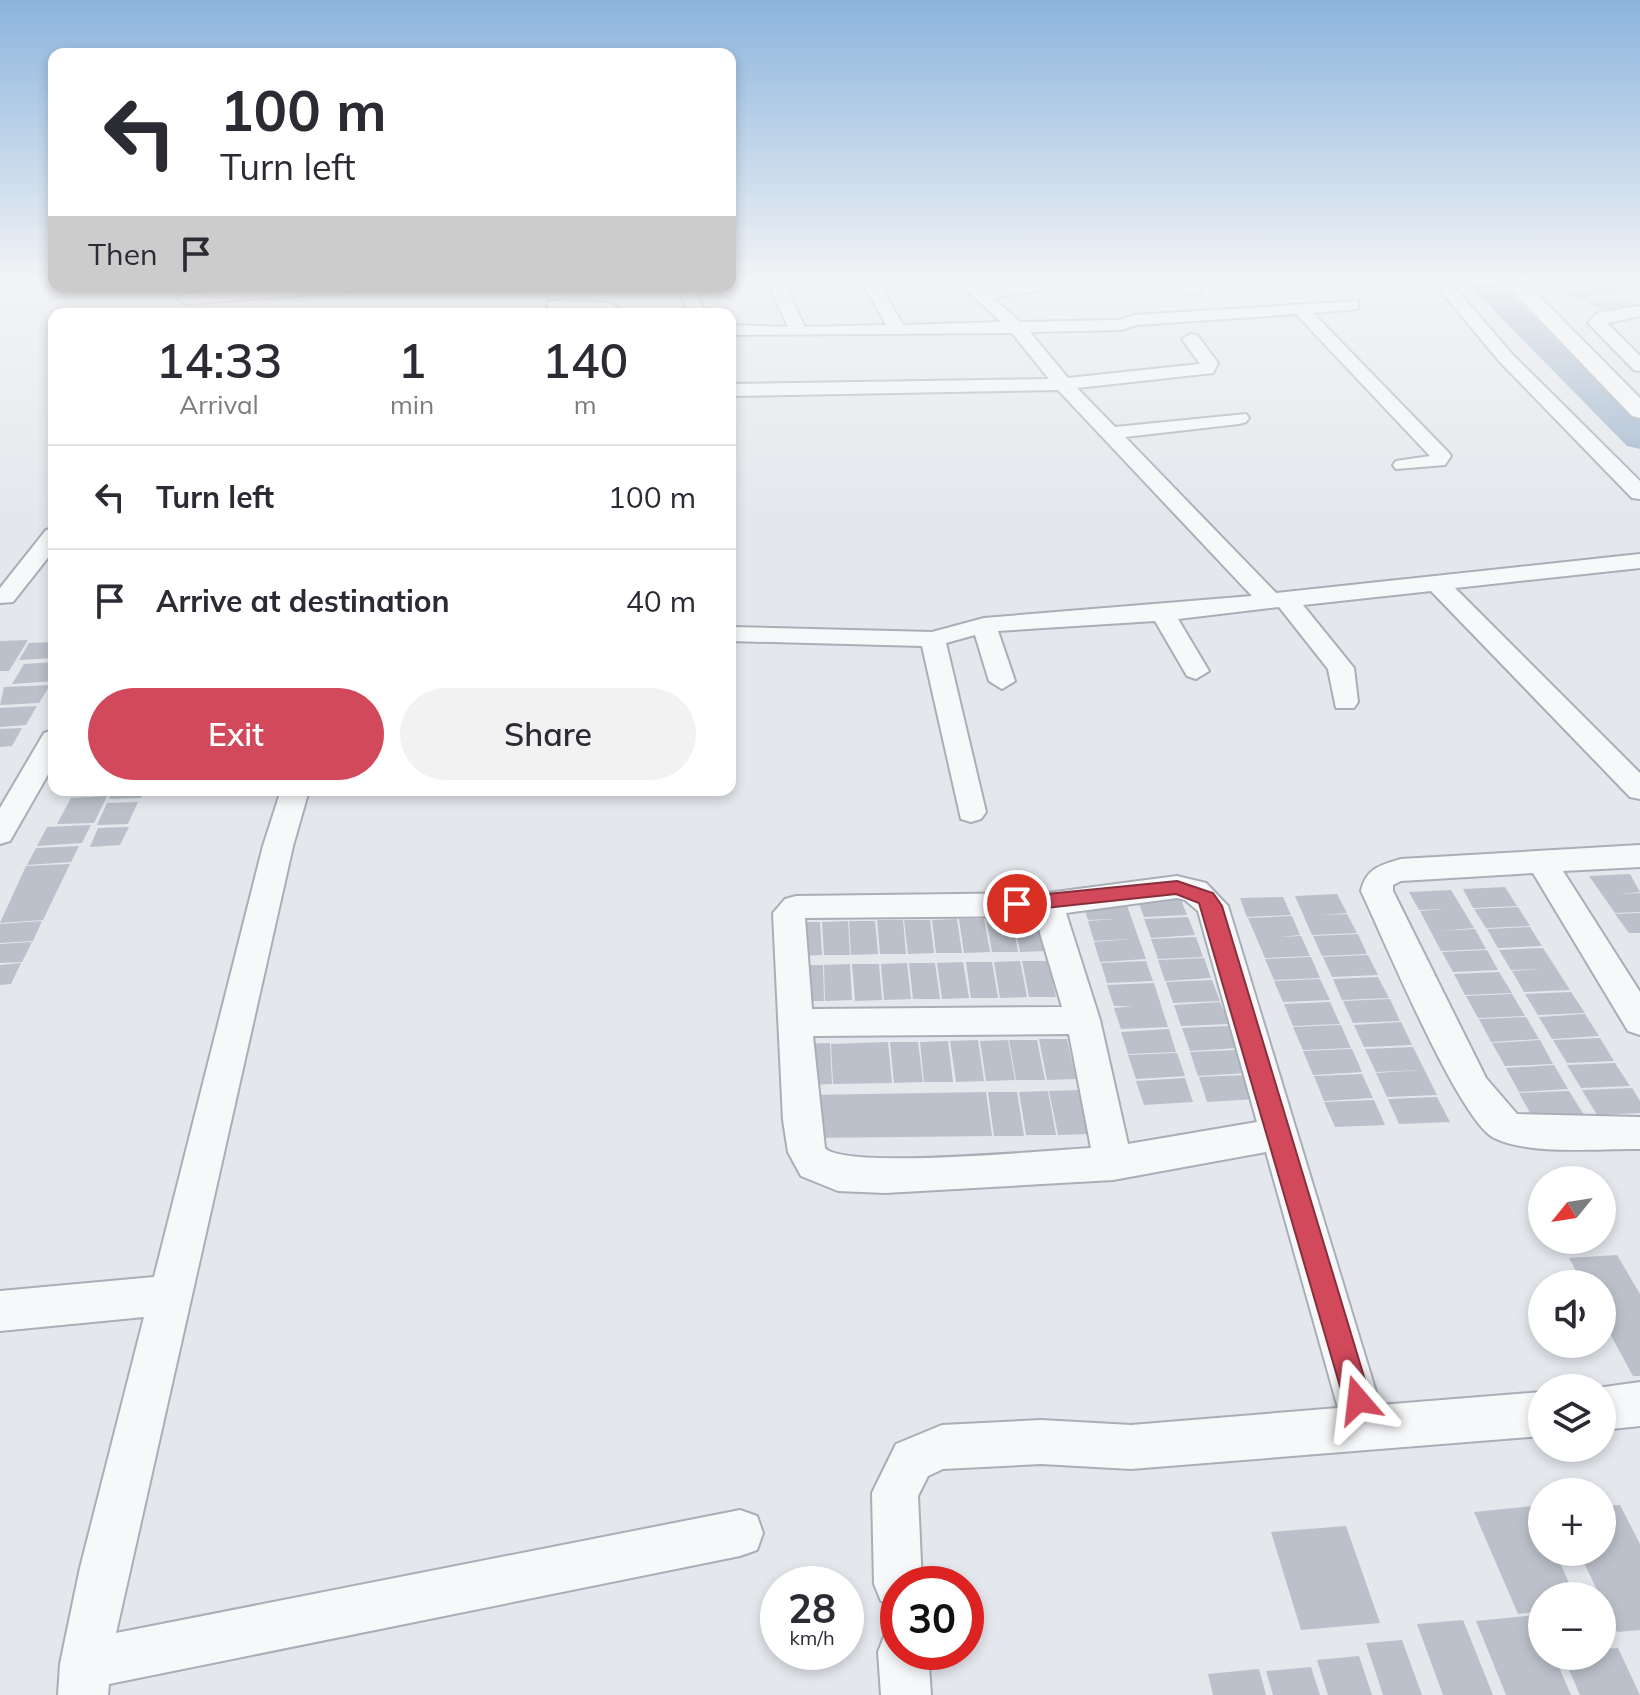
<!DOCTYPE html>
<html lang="en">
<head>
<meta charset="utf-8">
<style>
	body { margin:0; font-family:Mulish,sans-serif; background:#f2f2f3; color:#2b2b33; height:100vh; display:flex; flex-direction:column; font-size:30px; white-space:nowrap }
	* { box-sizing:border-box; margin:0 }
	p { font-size:26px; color:#7c7c81 }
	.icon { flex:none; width:44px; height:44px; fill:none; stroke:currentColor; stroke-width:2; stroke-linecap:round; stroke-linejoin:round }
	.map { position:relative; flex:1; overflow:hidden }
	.sheet { position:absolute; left:48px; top:308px; width:688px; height:488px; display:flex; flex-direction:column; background:#fff; border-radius:16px; box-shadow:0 4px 12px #0003 }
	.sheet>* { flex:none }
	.guide { position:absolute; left:48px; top:48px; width:688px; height:244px; border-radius:16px; box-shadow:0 4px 12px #0003; background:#fff; color:#2b2b33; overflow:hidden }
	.needle { width:52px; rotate:240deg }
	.fabs { position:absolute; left:1528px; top:1166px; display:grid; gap:16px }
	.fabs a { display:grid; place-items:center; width:88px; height:88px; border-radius:50%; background:#fff; box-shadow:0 4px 12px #0003; font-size:40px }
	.speed { position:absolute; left:760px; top:1566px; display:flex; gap:16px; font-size:40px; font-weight:700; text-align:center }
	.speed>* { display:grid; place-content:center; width:104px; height:104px; border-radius:50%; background:#fff; box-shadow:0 4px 12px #0003; line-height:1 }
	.speed small { font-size:20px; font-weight:400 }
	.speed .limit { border:12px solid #d22; background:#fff; color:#111 }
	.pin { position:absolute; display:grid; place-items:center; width:68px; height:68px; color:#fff; margin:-34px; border:4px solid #fff; border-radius:50%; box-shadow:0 2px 8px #0007 }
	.me { position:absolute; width:88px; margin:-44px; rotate:343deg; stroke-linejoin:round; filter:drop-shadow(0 0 6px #0008) }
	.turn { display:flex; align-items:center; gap:28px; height:168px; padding:0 40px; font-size:36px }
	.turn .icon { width:104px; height:104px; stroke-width:2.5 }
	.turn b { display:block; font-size:56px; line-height:68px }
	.then { display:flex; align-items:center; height:76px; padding:0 40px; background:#0003; gap:16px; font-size:30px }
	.eta { display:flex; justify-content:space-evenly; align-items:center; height:136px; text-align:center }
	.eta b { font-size:48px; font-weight:600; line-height:56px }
	.button { display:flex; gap:16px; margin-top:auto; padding:16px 40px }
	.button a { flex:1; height:92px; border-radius:48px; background:#d1495b; color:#fff; font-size:32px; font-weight:600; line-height:92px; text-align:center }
	.button a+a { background:#f2f2f3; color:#2b2b33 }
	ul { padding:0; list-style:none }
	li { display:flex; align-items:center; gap:24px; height:104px; padding:0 40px; border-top:2px solid #e1e1e2 }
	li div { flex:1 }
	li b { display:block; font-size:30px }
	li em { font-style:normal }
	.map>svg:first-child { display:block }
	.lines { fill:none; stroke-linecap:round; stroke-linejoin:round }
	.river { fill:#9fb4cc; fill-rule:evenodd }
	.building { fill:#bbc0ca }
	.minor-casing { stroke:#a9aeb7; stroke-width:4 }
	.tertiary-casing { stroke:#a9aeb7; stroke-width:4 }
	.minor { fill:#f7f8fa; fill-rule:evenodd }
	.tertiary { fill:#f7f8fa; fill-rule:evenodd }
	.route { fill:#d1495b; stroke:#882f3b; stroke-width:2 }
</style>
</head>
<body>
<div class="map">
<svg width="1640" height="1695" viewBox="0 0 1640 1695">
	<rect width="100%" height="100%" fill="#e4e7ec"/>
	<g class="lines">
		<path class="river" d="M1467 283H1499L1640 418V449L1627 446Z"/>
	</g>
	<g class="building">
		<path d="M1605 287 1618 293 1576 299 1563 292Z"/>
		<path d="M1617 298 1640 307 1627 310 1604 301Z"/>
		<path d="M1596 299 1624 310 1612 313 1584 302Z"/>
		<path d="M28 640 9 671H0V641Z"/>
		<path d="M54 642V658L19 660 29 643Z"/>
		<path d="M54 662V681L12 684 24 664Z"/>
		<path d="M50 685 39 703 0 705 4 687Z"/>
		<path d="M37 706 26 725 0 727V708Z"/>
		<path d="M22 728 12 746 0 747V729Z"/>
		<path d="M113 790H144L141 798 109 799Z"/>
		<path d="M107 796 94 823 57 824 71 798Z"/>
		<path d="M138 802 128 824 97 825 107 803Z"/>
		<path d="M91 825 82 843 37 846 47 827Z"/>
		<path d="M129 827 120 845 90 847 98 828Z"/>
		<path d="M79 846 71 862 27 865 36 848Z"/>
		<path d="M70 864 43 920 0 923 26 866Z"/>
		<path d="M1630 874 1640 892 1618 894 1640 893V912L1615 913 1589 876Z"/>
		<path d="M1505 887 1517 906 1473 908 1463 889Z"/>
		<path d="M1451 890 1474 928 1440 931 1475 929 1486 949 1441 951 1420 911 1444 909 1419 910 1409 892Z"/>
		<path d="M1337 894 1347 913 1321 915 1347 914 1357 933 1312 935 1295 896Z"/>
		<path d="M1180 897 1187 915 1144 917 1137 899Z"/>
		<path d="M1283 897 1291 915 1247 917 1240 898Z"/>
		<path d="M1125 900 1146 959 1100 962 1094 942 1130 939 1094 941 1088 921 1115 919 1088 920 1082 901Z"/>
		<path d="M1518 907 1530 926 1486 928 1474 909Z"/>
		<path d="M1640 913V933H1629L1615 914Z"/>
		<path d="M1292 916 1300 935 1278 937 1301 936 1310 956 1265 958 1248 918Z"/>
		<path d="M1188 917 1195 935 1151 938 1144 919Z"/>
		<path d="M986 918H1012L1018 952H992Z"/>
		<path d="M1013 918H1039L1046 951 1020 952Z"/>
		<path d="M957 919 962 953H936L932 920Z"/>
		<path d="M959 919H984L990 952 964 953Z"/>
		<path d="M877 920H903L906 954H880Z"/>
		<path d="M904 920H930L934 953 908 954Z"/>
		<path d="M42 921 33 941 0 943V924Z"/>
		<path d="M848 921 850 955H824L822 922Z"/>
		<path d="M849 921H875L878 954 851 955Z"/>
		<path d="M795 922H820L822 955 795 956Z"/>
		<path d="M1530 927 1542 946 1498 948 1487 929Z"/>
		<path d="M1358 934 1367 954 1322 956 1313 936Z"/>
		<path d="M1196 937 1203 957 1158 959 1151 939Z"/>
		<path d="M32 942 22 962 0 963V944Z"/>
		<path d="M1543 948 1556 968 1570 990 1524 992 1512 971 1542 969 1511 970 1499 950Z"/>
		<path d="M1487 950 1498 970 1453 972 1442 952Z"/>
		<path d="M1368 955 1378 975 1332 977 1323 957Z"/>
		<path d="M1311 957 1320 978 1274 980 1265 959Z"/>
		<path d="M1204 958 1211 978 1165 981 1158 960Z"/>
		<path d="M1020 961 1027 997 1000 998 994 962Z"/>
		<path d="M1022 961H1048L1056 997H1029Z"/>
		<path d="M1146 961 1153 981 1107 983 1101 963Z"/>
		<path d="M963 962 969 998 942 999 937 963Z"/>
		<path d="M966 962H992L998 998H971Z"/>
		<path d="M21 963 11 984 0 985V965Z"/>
		<path d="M907 963 911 999 884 1000 881 964Z"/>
		<path d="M909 963H935L940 999H913Z"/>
		<path d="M850 964 852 1000 825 1001 824 965Z"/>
		<path d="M852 964H879L882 1000 855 1001Z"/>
		<path d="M796 965H823L824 1001H797Z"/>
		<path d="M1499 972 1512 993 1465 995 1454 974Z"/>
		<path d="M1378 977 1389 998 1342 1000 1333 979Z"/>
		<path d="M1320 979 1330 1000 1283 1002 1274 981Z"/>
		<path d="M1212 980 1220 1001 1173 1003 1166 982Z"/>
		<path d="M1154 983 1168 1027 1121 1029 1114 1008 1133 1006H1114L1107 985Z"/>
		<path d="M1571 992 1585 1013 1538 1015 1525 994Z"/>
		<path d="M1512 994 1525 1016 1478 1018 1466 996Z"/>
		<path d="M1390 999 1400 1021 1353 1023 1343 1001Z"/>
		<path d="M1220 1002 1229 1024 1181 1026 1174 1005Z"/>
		<path d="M1330 1002 1340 1024 1293 1026 1284 1004Z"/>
		<path d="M1585 1014 1599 1036 1552 1039 1539 1017Z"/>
		<path d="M1526 1017 1539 1039 1491 1042 1479 1019Z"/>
		<path d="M1401 1022 1412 1045 1364 1047 1354 1025Z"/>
		<path d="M1341 1025 1351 1048 1303 1050 1293 1027Z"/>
		<path d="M1230 1026 1238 1048 1190 1051 1182 1028Z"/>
		<path d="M1169 1029 1176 1052 1128 1054 1121 1032Z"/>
		<path d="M1600 1038 1614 1061 1567 1063 1553 1040Z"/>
		<path d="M1039 1039H1067L1076 1079 1047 1080Z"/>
		<path d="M978 1040 984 1081 956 1082 950 1041Z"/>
		<path d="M1008 1040 1015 1080 986 1081 980 1041Z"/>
		<path d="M1009 1040H1037L1045 1080H1016Z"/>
		<path d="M1540 1040 1553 1064 1505 1066 1492 1043Z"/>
		<path d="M948 1041 953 1082H924L920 1042Z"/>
		<path d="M888 1042 892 1083 833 1084 831 1044Z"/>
		<path d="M890 1042H918L923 1082 894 1083Z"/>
		<path d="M830 1043 832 1084 803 1085 802 1044Z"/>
		<path d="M1413 1047 1437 1095 1387 1097 1376 1073 1422 1070 1376 1072 1365 1049Z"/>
		<path d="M1352 1049 1362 1072 1313 1075 1303 1051Z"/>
		<path d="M1238 1050 1247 1073 1198 1076 1190 1052Z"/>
		<path d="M1177 1053 1185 1076 1136 1079 1128 1055Z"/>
		<path d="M1615 1063 1630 1086 1581 1088 1567 1065Z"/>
		<path d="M1554 1065 1568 1089 1519 1092 1506 1068Z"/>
		<path d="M1362 1074 1373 1098 1324 1101 1314 1076Z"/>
		<path d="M1248 1075 1257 1099 1207 1102 1199 1077Z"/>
		<path d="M1185 1078 1193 1102 1144 1105 1136 1081Z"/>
		<path d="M1632 1088 1640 1101V1113L1597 1115 1582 1090Z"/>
		<path d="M1078 1090 1088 1134 1058 1135 1049 1091Z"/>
		<path d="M1048 1091 1056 1135H1026L1019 1092Z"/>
		<path d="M1569 1091 1584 1115 1533 1118 1519 1093Z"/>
		<path d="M986 1092 992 1136 808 1138 807 1095Z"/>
		<path d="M988 1092H1017L1024 1136H994Z"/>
		<path d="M1437 1097 1450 1122 1399 1124 1388 1099Z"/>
		<path d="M1374 1100 1385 1125 1335 1127 1324 1102Z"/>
		<path d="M1617 1255 1640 1294V1376H1633L1602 1319V1284H1583L1569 1258Z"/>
		<path d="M1620 1505 1640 1544V1630L1617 1632 1579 1552H1602V1506Z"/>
		<path d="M1534 1506 1542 1524V1552H1555L1575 1596H1542V1611L1518 1614 1474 1512Z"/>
		<path d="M1346 1526 1380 1623 1301 1630 1271 1532Z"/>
		<path d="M1536 1615 1542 1628V1656H1554L1571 1695H1506L1476 1621Z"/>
		<path d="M1463 1620 1493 1695H1443L1417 1624Z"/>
		<path d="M1402 1640 1422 1695H1383L1366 1643Z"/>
		<path d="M1618 1648 1640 1695H1580L1563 1656H1602V1649Z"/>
		<path d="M1359 1656 1372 1695H1328L1317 1660Z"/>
		<path d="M1311 1667 1320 1695H1273L1266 1671Z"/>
		<path d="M1259 1669 1266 1695H1213L1208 1674Z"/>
	</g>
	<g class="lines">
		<g class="minor-casing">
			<g id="minor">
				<path d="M768 283H784L805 327 886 325 863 283H879L903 325 1001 322 959 283H977L984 290 1024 283H1062L1054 288 993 298 1020 322 1119 320 1135 315 1358 301V309L1313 313 1448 452 1451 456 1445 465 1396 469 1393 465 1396 461 1430 456 1296 314 1137 325 1121 330 1030 332 1068 378 1200 364 1182 339 1191 334 1197 335 1218 363 1213 373 1077 388 1115 427 1246 414 1249 418 1246 422 1239 424 1125 437 1276 593 1640 554V568L1455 588 1640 773V799L1630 797 1431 591 1303 605 1354 668 1358 702 1354 708H1336L1328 669 1279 607 1178 619 1209 671 1196 679 1187 676 1155 621 998 631 1015 681 1002 689 989 681 975 635 946 643 986 812 981 819 971 822 961 819 922 646 730 641V627L932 632 984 618 1252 596 1058 390 730 396V384L1049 379 1012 333 730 335V325L788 327Z"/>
				<path d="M1176 283H1194L1203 292 1189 295Z"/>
				<path d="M1434 283H1451L1512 354 1640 481V499L1632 498 1500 362Z"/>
				<path d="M290 286H361L353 291 186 304 178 299 186 294Z"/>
				<path d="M678 286H694L705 314H689Z"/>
				<path d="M554 301 610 303 618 308 610 313 548 310V302Z"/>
				<path d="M1640 306V316L1607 323 1640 356V371L1634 370 1588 323 1597 313Z"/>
				<path d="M54 528V550L13 602 0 603V588L46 530Z"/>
				<path d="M54 730V764L10 841 0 844V808L44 733Z"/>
				<path d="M281 790H309L293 846 116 1633 740 1510 757 1516 763 1533 757 1550 740 1556 109 1684 108 1695H58L60 1664 80 1568 144 1317 0 1331V1291L154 1277 263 846Z"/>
				<path d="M1640 845V867L1563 871 1640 992V1035L1628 1031 1533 873 1401 881 1393 885V891L1486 1078 1517 1114 1640 1117V1149C1599 1148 1531 1156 1494 1138 1458 1119 1383 937 1361 891 1366 868 1381 865 1401 859Z"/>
				<path d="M1177 876 1206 883 1228 906 1380 1405 1542 1392V1436L1131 1469 1041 1464 943 1469 928 1476 918 1496 922 1584H898V1608L881 1601 874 1584 872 1493 896 1444 942 1425 1041 1420 1131 1425 1338 1408 1266 1152 1113 1180 885 1193 838 1191 801 1176 788 1152 783 1120 773 913 785 899 796 896 1047 893ZM1177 898 1185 900 1198 911 1257 1122 1128 1144 1100 1020 1066 913ZM1035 916 1062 1007 812 1009 805 918ZM1069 1034 1091 1148C1051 1150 844 1170 825 1148L813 1036Z"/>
				<path d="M1640 1382V1426L1602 1430V1388H1597Z"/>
				<path d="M898 1629V1652H928L931 1695H881L878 1652 885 1634Z"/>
			</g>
		</g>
		<g class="tertiary-casing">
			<path id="tertiary" d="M1505 283H1526L1640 398V418L1632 416Z"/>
		</g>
		<use href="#minor" class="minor"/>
		<use href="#tertiary" class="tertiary"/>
	</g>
	<linearGradient id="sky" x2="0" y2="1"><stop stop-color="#8bb4dd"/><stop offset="0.54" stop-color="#f3f4f6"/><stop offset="1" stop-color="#f3f4f6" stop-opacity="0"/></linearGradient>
	<rect width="1640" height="520" fill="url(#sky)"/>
	<path class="route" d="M1177 881 1213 893 1222 906 1371 1400 1367 1410 1358 1414 1348 1410 1344 1400 1199 903 1176 894 1017 911 1008 904 1017 897Z"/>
</svg>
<div class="fabs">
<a><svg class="needle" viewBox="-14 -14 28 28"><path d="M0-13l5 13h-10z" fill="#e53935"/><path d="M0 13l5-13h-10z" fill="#7c7c81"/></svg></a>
<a><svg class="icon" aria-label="sound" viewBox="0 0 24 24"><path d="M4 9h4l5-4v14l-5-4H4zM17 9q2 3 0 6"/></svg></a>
<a><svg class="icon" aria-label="layers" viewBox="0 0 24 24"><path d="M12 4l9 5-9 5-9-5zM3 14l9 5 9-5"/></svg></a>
<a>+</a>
<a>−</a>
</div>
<div class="speed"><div>28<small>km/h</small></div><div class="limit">30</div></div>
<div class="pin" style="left:1017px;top:904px;background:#d93025"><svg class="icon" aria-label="arrive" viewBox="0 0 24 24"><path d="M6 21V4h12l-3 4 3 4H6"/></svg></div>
<svg class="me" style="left:1358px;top:1400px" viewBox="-20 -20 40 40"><path d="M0-17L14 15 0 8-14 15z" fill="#d1495b" stroke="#fff" stroke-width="4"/></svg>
<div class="guide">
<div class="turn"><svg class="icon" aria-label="left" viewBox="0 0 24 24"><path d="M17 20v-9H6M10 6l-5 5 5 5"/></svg><div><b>100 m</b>Turn left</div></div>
<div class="then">Then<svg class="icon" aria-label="arrive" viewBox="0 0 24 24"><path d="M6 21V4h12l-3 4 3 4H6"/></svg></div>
</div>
<section class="sheet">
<div class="eta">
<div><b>14:33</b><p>Arrival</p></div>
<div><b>1</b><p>min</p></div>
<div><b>140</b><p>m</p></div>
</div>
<ul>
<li><svg class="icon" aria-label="left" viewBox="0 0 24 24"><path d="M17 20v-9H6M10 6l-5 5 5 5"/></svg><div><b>Turn left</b></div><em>100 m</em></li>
<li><svg class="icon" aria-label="arrive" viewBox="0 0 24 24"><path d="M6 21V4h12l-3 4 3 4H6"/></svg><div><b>Arrive at destination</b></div><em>40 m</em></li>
</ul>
<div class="button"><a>Exit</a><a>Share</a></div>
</section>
</div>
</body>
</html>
